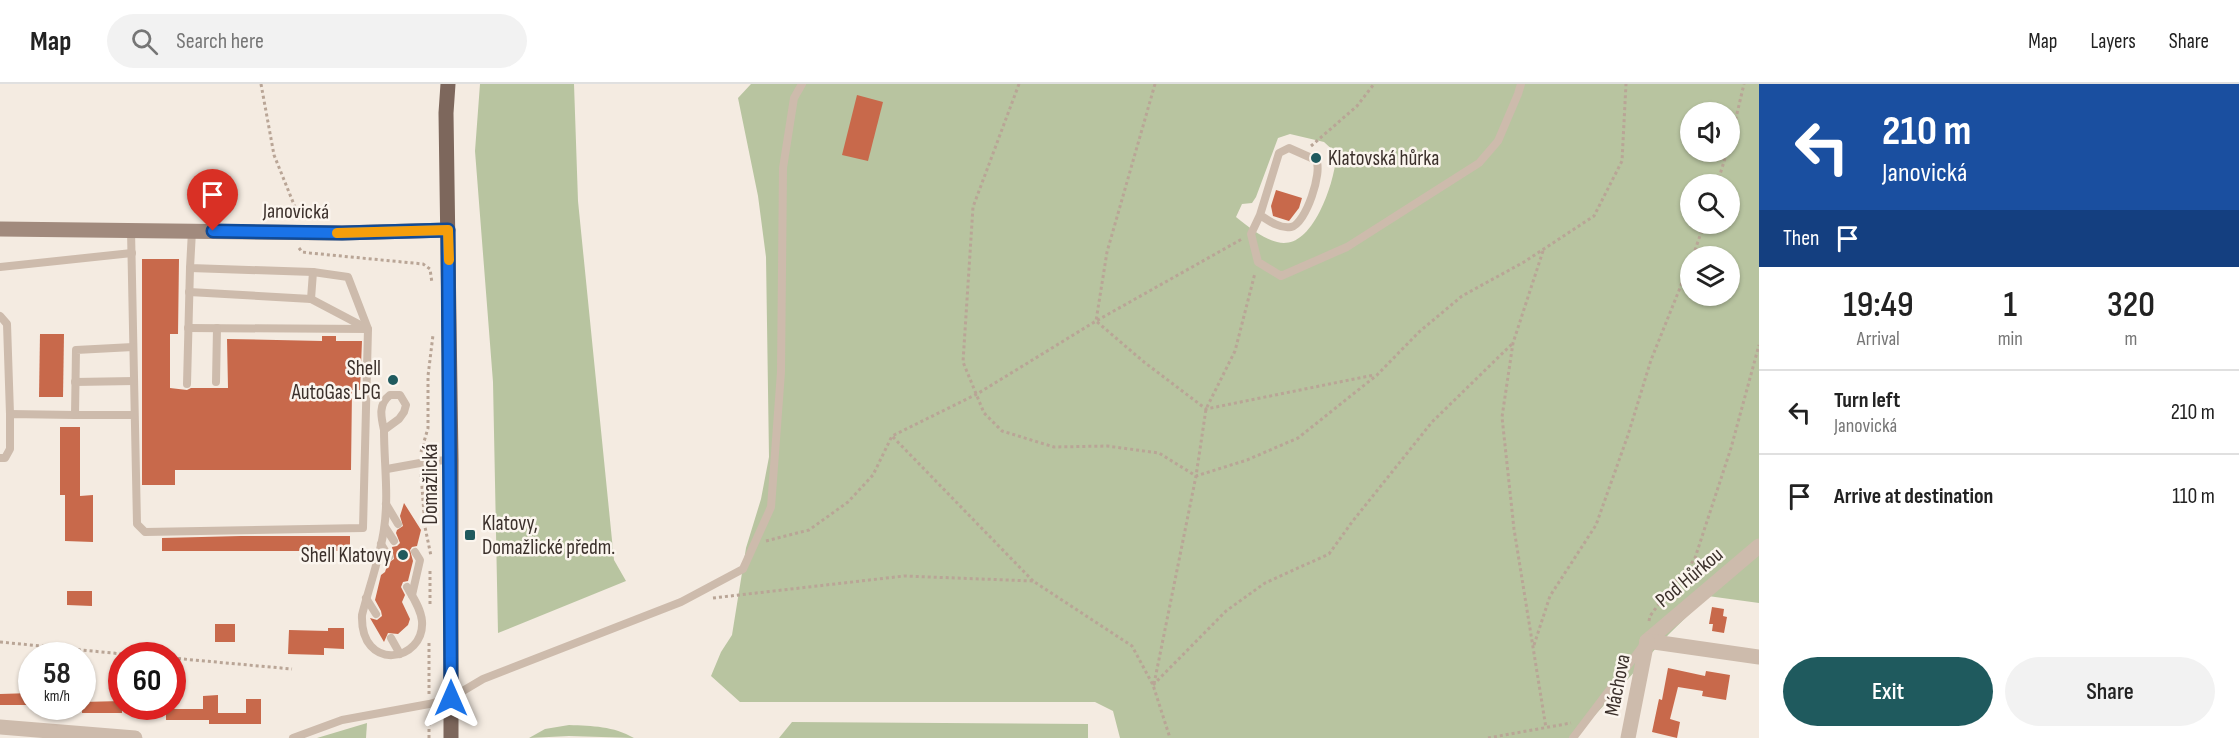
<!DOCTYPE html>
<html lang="en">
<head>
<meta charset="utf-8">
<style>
	body { margin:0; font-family:"Sofia Sans Condensed",sans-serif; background:#f2f2f2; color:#222; height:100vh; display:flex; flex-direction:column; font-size:22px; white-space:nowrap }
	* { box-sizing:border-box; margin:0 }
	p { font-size:20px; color:#767676 }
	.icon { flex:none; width:33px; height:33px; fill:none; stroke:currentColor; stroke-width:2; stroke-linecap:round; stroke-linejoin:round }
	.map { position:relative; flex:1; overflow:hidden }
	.sheet { display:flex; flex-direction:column; background:#fff; width:480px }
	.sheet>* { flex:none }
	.guide { background:#1a4fa0; color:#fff; overflow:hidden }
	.controls { position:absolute; left:1680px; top:18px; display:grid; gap:12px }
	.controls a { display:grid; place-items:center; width:60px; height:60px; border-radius:50%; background:#fff; box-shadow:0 2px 4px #0004; font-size:30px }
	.speed { position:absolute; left:18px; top:558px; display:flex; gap:12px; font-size:30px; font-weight:700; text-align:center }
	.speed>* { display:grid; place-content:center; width:78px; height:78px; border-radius:50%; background:#fff; box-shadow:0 2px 4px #0004; line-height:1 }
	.speed small { font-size:15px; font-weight:400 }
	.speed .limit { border:9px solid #d22; background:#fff; color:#111 }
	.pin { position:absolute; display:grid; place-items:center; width:51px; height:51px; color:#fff; margin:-62px -26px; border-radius:50% 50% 50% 0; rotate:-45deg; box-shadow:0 0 6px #0007 }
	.pin .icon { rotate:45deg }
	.me { position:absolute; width:66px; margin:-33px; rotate:0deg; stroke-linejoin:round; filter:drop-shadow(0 0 4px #0008) }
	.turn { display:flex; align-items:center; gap:21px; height:126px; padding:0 24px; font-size:27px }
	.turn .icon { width:78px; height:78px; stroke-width:2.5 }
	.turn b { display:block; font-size:42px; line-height:51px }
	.then { display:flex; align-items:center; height:57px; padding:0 24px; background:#0003; gap:12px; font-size:22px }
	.eta { display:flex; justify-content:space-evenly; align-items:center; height:102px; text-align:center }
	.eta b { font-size:36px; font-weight:600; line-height:42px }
	.action { display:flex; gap:12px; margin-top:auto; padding:12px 24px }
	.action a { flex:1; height:69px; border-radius:36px; background:#1f5a5e; color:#fff; font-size:24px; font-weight:600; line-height:69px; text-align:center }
	.action a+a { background:#f2f2f2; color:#222 }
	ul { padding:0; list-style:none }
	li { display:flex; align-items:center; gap:18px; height:84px; padding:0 24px; border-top:2px solid #e0e0e0 }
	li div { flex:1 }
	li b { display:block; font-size:22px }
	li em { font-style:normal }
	header { display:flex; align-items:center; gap:36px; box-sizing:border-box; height:84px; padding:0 30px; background:#fff; border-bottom:2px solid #e0e0e0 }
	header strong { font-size:28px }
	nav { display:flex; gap:33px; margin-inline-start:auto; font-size:21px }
	.search { width:420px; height:54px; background:#f2f2f2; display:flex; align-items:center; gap:15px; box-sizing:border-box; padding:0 21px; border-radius:33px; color:#767676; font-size:22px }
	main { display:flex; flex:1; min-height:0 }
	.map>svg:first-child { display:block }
	.green { fill:#b8c4a0; fill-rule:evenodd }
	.building { fill:#c8694b }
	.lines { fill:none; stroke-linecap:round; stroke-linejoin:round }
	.path { stroke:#b9a596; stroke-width:3; stroke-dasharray:3 3; stroke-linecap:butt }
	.lane { stroke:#cdbbac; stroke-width:8 }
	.street { stroke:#cdbbac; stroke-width:15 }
	.secondary { stroke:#a18a7d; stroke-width:15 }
	.primary { stroke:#7d675c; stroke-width:15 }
	.route-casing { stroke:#114b97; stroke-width:15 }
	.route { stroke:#1a73e8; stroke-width:10 }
	.slow { stroke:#f59e0b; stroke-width:10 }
	.poi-dot { fill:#1f5a5e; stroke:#fbf5ee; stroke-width:2 }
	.labels { text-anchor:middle; stroke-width:5; stroke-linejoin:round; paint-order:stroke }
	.poi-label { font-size:21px; fill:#3b302b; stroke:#fbf5ee; text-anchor:start }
	.street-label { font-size:21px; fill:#3b302b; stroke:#fbf5ee }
</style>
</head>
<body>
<header>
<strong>Map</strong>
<div class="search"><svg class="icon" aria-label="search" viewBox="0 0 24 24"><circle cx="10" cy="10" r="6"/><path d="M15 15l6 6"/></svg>Search here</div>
<nav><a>Map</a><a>Layers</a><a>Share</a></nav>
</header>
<main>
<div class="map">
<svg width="1759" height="654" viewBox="0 0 1759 654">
	<rect width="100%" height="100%" fill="#f4ebe1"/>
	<g class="green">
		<path d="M480 0H574L578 117 614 476 626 497 498 549 493 298 475 67Z"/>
		<path d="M751 0H1759V519L1708 512 1669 550 1574 654H1120L1113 627 1095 618H740L711 592 721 568 732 551 746 464 761 415 769 373 766 173 758 112 738 14ZM1690 28H1730V68H1690ZM1290 50 1324 58 1337 70C1334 91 1329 109 1320 127 1295 175 1272 162 1236 133L1242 120 1252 119 1256 113 1278 54ZM1690 100H1730V140H1690ZM1690 172H1730V212H1690Z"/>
		<path d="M792 638 1088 640V654H779Z"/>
		<path d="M367 639 366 654H317Z"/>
		<path d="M569 641C593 642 613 642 634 654L569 652 529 654 545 645Z"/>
	</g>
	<g class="building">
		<path d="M857 11 883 18 868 77 842 71Z"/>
		<path d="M1276 106 1302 114 1299 124 1289 137 1273 132 1271 122Z"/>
		<path d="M142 175H179L178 250H170V304L187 306 191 304H228L227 255 322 257V252H336V257H362L360 306H352L351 386H175V401H142Z"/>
		<path d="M40 250H64L63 313H39Z"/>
		<path d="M60 343H80V412L93 411V458L65 457V411H60Z"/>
		<path d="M404 419 421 446 417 462 412 463 410 466 413 477 408 497 403 498 401 503 405 511 402 518 410 535 408 541 398 550 388 549 384 558 370 534 377 536 382 532 381 527 375 516 381 491 385 488 388 479 394 475 392 463 397 462 400 459 396 449 397 446 403 442 400 432Z"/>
		<path d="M241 452H350V467H162V454Z"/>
		<path d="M67 507H92V522L67 521Z"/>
		<path d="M1712 523 1724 525 1723 532 1727 533 1724 549 1712 547 1713 540H1709Z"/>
		<rect x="215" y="540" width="20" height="18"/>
		<path d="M328 544H344V565L324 564V571L288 570 289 546 328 547Z"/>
		<path d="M1668 584 1705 592 1706 587 1730 591 1726 616 1702 612 1703 607 1678 603 1670 635 1680 638 1677 654 1652 648 1659 615 1662 616Z"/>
		<path d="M32 609V621H0V610Z"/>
		<path d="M218 611V629H246V615H261V640H209V636H166V625H203V612Z"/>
		<path d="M122 617V629H82V618Z"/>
	</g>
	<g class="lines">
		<g class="path">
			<path d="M261 0 274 71 299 133"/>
			<path d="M1019 0 973 123 963 278 984 329 1002 347 1054 363 1107 362 1159 369 1196 392 1247 376 1298 354 1377 291 1419 248 1462 212 1524 178 1594 132 1622 77 1626 0"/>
			<path d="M1155 0 1107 168 1096 237 1144 278 1206 325 1374 291"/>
			<path d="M1730 59 1744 0"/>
			<path d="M1311 62 1357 22 1374 0"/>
			<path d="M1717 100 1727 68"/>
			<path d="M299 164 302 168 310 169 423 180 430 185 432 199"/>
			<path d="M1543 167 1513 259 1502 333 1514 445 1546 644"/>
			<path d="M1693 172 1704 140"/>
			<path d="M421 368 428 344V292L433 251"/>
			<path d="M421 390 425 443 431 472"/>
			<path d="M766 457 809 446 848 418 873 391 892 352"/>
			<path d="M1033 497 892 352 977 310 1096 237 1242 155"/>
			<path d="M713 514 904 492 1033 497 1132 562 1153 601 1170 654"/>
			<path d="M430 520V485"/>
			<path d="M1649 537 1650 532 1675 498 1689 483 1695 474 1731 364 1759 261"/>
			<path d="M0 558 143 572"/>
			<path d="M1534 561 1550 512 1596 441 1628 351 1651 276 1690 179"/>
			<path d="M172 574 292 585"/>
			<path d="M1154 600 1196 392 1206 325 1235 267 1255 189"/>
			<path d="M1153 601 1226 527 1265 499 1329 470 1352 438 1432 338 1513 259"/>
			<path d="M429 610V557"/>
			<path d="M429 654V632"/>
			<path d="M1488 654 1571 639"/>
		</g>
		<g class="lane">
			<path d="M1260 131C1269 137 1280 145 1291 143 1306 140 1323 87 1316 76L1289 64 1279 69 1260 131 1251 150 1258 178 1281 192 1347 163 1479 79 1498 57 1518 10 1521 0"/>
			<path d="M131 146 137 440 145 448 363 444 368 245 348 193 313 188 190 184 192 147"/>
			<path d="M0 183 132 169"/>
			<path d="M311 215 313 188"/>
			<path d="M0 232 7 240 10 330"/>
			<path d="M188 244 368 245 311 215 189 208"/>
			<path d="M133 263 76 266 75 331H134"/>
			<path d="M75 298 134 297"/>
			<path d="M216 298 217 244"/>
			<path d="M187 300 190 184"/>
			<path d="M384 346C381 333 378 320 390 311H400L406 321 404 328 399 335 384 346C384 379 389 412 384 445 380 474 369 503 362 531 360 589 425 578 422 537 421 525 413 513 407 503"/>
			<path d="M0 374H5L10 365V330L75 331"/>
			<path d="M387 385 431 377 451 376"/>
			<path d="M386 420 398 440"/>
			<path d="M385 443 394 457"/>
			<path d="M381 460 389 473"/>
			<path d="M412 511 420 476 415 468"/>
			<path d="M366 514 376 530"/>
			<path d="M391 554 400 570"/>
			<path d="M293 654 342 636 429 620 451 614 483 595 681 518 743 485 771 423 781 288 783 84 794 14 802 0"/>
			<path d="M1573 654 1642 563"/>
		</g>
		<g class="street">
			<path d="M1647 557 1759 462"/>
			<path d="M1647 557 1759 573"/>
			<path d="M0 643 135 654"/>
			<path d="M1628 654 1647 557"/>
		</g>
		<path class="secondary" d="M0 145 342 149 448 146"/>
		<path class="primary" d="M448 0 446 29 451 376V654"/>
	</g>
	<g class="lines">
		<g class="route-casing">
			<path id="route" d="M213 147 342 149 448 146 451 614"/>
		</g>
		<use href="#route" class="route"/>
		<path class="slow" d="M337 149 448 146 449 176"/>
	</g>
	<g class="poi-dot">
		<circle cx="1316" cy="74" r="6"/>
		<circle cx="393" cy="296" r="6"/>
		<rect x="464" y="445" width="12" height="12" rx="3"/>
		<circle cx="403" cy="471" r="6"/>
	</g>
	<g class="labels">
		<g class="poi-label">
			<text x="1328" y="81">Klatovská hůrka</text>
			<text x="381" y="291" text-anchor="end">Shell<tspan x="381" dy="24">AutoGas LPG</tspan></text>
			<text x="482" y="446">Klatovy,<tspan x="482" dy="24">Domažlické předm.</tspan></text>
			<text x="391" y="478" text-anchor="end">Shell Klatovy</text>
		</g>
		<g class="street-label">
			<text transform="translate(296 127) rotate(1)" y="7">Janovická</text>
			<text transform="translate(430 400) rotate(-90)" y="7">Domažlická</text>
			<text transform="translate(1689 493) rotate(-40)" y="7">Pod Hůrkou</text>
			<text transform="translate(1617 601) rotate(-79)" y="7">Máchova</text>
		</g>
	</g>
</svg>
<div class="controls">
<a><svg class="icon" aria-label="sound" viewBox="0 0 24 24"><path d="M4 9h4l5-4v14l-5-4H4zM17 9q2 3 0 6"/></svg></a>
<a><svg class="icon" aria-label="search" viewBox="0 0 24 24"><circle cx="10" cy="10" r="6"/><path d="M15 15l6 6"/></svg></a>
<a><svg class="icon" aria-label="layers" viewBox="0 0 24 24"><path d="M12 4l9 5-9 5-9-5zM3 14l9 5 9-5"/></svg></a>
</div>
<div class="speed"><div>58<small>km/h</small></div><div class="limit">60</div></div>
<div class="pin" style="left:213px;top:147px;background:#d93025"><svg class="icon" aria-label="arrive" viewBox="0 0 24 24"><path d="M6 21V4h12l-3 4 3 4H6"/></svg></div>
<svg class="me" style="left:451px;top:614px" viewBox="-20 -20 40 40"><path d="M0-17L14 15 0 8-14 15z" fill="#1a73e8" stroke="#fff" stroke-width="4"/></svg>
</div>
<section class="sheet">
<div class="guide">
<div class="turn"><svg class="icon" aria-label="left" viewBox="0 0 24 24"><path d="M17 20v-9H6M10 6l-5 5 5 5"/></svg><div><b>210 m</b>Janovická</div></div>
<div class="then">Then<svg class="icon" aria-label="arrive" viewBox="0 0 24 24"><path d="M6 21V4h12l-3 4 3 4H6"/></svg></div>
</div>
<div class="eta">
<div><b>19:49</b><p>Arrival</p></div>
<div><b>1</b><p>min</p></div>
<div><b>320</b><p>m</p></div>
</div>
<ul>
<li><svg class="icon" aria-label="left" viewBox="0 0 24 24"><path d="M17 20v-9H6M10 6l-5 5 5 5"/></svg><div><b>Turn left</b><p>Janovická</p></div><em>210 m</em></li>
<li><svg class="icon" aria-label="arrive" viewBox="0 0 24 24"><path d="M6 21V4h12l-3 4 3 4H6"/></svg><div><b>Arrive at destination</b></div><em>110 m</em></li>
</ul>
<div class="action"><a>Exit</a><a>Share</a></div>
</section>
</main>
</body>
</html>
